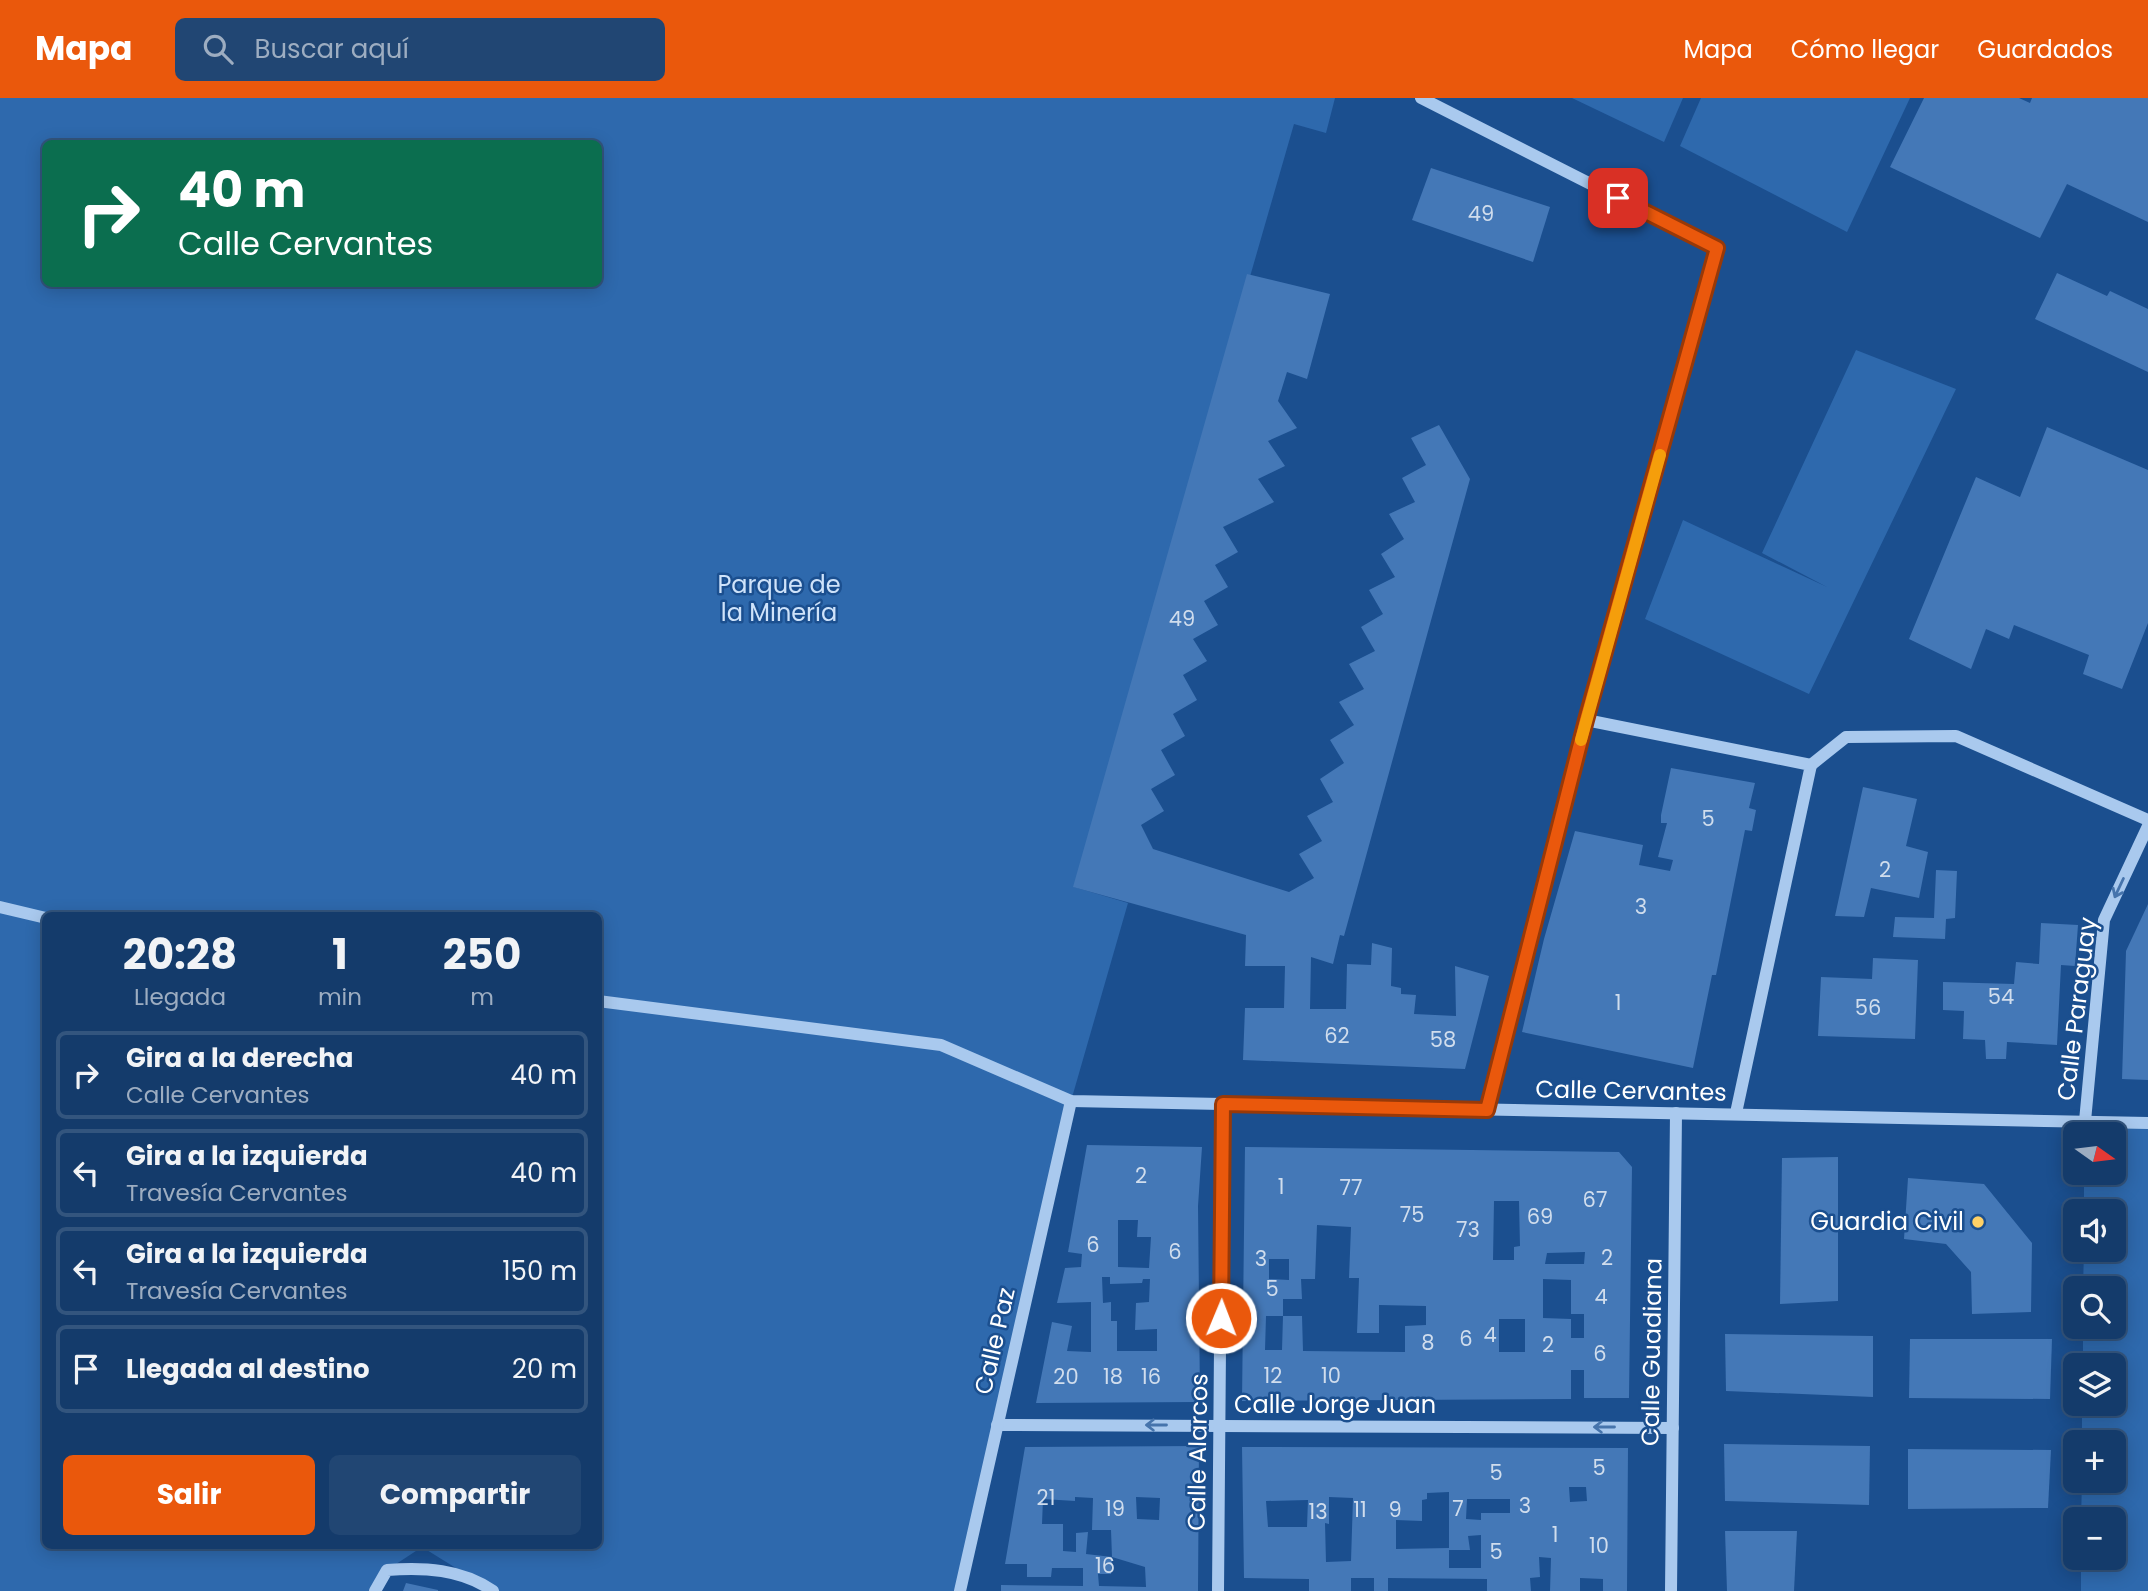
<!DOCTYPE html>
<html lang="es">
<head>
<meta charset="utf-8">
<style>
	body { margin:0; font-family:Poppins,sans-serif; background:#214673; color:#f1f3f6; height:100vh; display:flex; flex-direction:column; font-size:26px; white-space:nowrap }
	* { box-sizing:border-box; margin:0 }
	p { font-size:23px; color:#9dadc1 }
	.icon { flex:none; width:38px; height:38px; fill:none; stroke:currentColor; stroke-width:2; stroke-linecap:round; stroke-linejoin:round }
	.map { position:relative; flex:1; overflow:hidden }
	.side { position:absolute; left:42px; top:814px; width:560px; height:637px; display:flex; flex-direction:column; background:#143b6b; border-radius:10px; box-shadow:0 4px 18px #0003,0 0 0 2px #33557e }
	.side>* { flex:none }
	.hud { position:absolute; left:42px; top:42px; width:560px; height:147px; border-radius:10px; box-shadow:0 4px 18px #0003,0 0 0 2px #33557e; background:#0b6e4f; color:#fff; overflow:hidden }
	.needle { width:46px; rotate:104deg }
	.controls { position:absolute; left:2063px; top:1024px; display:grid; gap:14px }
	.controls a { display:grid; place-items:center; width:63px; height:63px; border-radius:10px; background:#143b6b; box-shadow:0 4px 18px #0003,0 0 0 2px #33557e; font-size:35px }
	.pin { position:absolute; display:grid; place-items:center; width:60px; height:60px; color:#fff; margin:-30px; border-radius:14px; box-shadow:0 4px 10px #0006 }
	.me { position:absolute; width:77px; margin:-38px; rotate:1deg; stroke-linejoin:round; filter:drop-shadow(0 0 5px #0008) }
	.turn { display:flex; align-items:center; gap:24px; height:147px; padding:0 21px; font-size:32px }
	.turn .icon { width:91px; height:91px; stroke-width:2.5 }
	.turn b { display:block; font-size:49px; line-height:60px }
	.eta { display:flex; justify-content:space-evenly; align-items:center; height:119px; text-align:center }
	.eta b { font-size:42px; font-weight:700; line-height:49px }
	.action { display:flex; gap:14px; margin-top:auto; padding:14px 21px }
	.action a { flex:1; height:80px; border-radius:10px; background:#ea580c; color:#fff; font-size:28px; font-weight:700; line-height:80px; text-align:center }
	.action a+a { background:#214673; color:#f1f3f6 }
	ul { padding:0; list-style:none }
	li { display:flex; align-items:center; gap:21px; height:88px; margin:0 14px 10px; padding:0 7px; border:4px solid #33557e; border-radius:10px }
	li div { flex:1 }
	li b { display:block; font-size:26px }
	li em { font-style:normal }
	header { display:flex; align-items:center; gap:42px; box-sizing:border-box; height:98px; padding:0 35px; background:#ea580c; color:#fff }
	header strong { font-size:33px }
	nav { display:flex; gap:38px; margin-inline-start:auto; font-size:24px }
	.search { width:490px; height:63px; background:#214673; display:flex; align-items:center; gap:18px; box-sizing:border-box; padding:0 24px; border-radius:10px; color:#9dadc1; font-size:26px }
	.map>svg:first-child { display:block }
	.green { fill:#2e69ad; fill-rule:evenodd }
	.building { fill:#4478b7; fill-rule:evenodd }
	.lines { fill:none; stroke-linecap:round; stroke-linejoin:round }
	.minor { stroke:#a9c9ee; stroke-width:12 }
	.oneway { stroke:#4674ac }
	.route-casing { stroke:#983908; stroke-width:18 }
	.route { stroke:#ea580c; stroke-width:12 }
	.slow { stroke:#f59e0b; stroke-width:12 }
	.poi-dot { fill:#ffd166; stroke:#1b4f8f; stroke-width:2.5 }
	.labels { text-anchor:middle; stroke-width:5; stroke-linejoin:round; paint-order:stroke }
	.number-label { font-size:21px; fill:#d0dded }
	.park-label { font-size:24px; fill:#cfe3fa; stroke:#1b4f8f }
	.street-label { font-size:24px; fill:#fff; stroke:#1b4f8f }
	.poi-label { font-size:24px; fill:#fff; stroke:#1b4f8f; text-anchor:end }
</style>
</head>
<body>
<header>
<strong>Mapa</strong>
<div class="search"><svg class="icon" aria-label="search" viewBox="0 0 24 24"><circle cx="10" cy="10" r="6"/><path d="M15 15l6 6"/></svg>Buscar aquí</div>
<nav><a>Mapa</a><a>Cómo llegar</a><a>Guardados</a></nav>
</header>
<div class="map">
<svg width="2148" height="1493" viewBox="0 0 2148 1493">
	<rect width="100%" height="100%" fill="#1b4f8f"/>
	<g class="green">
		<path d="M0 0H1335L1326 35 1294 26 1074 789 1128 805 1071 1003 960 1493H493L422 1449 387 1472 375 1493H0ZM46 46H598V186H46ZM46 817H598V1447H46Z"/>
		<path d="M1572 0H1683L1664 44Z"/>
		<path d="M1701 0H1910L1847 134 1680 48Z"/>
		<path d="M1856 252 1956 291 1809 596 1645 521 1683 422 1827 489 1762 455Z"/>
		<path d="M2085 1023 2148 1025V1493H2081V1460H2114V1421H2081L2082 1383 2114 1382V1344H2082V1306H2114V1267H2083V1229L2114 1228V1190H2083L2084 1152H2114V1113H2084V1075L2114 1074V1036H2084Z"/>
	</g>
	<g class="building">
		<path d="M1924 0H2019L2030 5 2032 0H2148V124L2067 86 2040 140 1890 69Z"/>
		<path d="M1431 70 1550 109 1533 164 1412 122Z"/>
		<path d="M2057 175 2107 198 2110 193 2148 211V274L2035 221Z"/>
		<path d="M1247 176 1330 196 1307 281 1287 274 1278 303 1297 330 1268 343 1285 368 1258 381 1274 404 1223 429 1238 454 1215 467 1228 489 1204 503 1218 527 1193 541 1207 563 1183 577 1197 602 1173 616 1185 638 1161 652 1175 677 1151 691 1164 713 1141 727 1153 751 1289 794 1314 780 1299 756 1322 743 1307 718 1333 704 1320 681 1344 665 1330 642 1354 627 1339 604 1364 591 1349 566 1375 553 1361 529 1383 516 1369 492 1395 479 1381 456 1404 441 1389 416 1415 404 1402 380 1426 367 1411 340 1439 327 1470 381 1344 838 1340 837 1333 866 1311 859 1310 911H1346L1347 866 1371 867 1372 845 1392 850 1391 888 1401 890V896L1416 897 1414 916 1456 918 1455 868 1489 878 1465 971 1243 962 1245 910H1284L1285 868H1245L1246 837 1073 789Z"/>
		<path d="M2047 329 2148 372V525L2122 591 2083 576 2089 557 2014 527 2009 541 1986 531 1971 571 1909 541 1976 379 2020 399Z"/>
		<path d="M1671 670 1755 685 1749 710 1756 712 1752 733 1745 732 1716 877H1712L1693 970 1522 934 1544 841 1575 733 1643 747 1639 767 1670 773 1673 762 1658 759 1667 725H1661V717Z"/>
		<path d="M1863 689 1917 701 1906 748 1928 754 1919 800 1871 790 1864 819 1835 818Z"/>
		<path d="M1936 772 1957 773 1955 820 1946 821 1945 841 1893 839 1895 819 1934 820Z"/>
		<path d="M2148 806V982L2122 981 2126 853Z"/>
		<path d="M2041 825 2078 827 2075 868 2061 867 2057 947 2007 944 2006 961H1986L1985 942 1963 941 1964 913 1943 912V884L2014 886 2016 864 2039 866Z"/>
		<path d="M1873 860 1918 862 1915 941 1818 938 1821 879 1872 881Z"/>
		<path d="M1087 1047 1202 1049 1198 1108 1200 1300 1197 1304 1036 1305 1052 1224 1072 1228 1067 1253 1091 1254V1204L1057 1205 1065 1170 1081 1169 1082 1156 1068 1154ZM1118 1122H1138L1137 1139H1151L1149 1170 1118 1169ZM1102 1179H1110V1186L1142 1185 1143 1181H1150L1149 1204 1136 1205 1135 1232 1157 1231V1253H1117V1223H1111V1204L1103 1205Z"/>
		<path d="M1245 1049 1619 1054 1632 1069 1629 1300H1584V1272H1571V1301L1242 1303ZM1494 1103H1519L1520 1148 1514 1149V1162H1493ZM1317 1127 1351 1129 1349 1180H1359L1357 1235H1379V1207L1426 1208V1227L1405 1228V1254L1303 1253 1302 1218H1283L1282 1252H1265L1266 1218H1283V1201H1302L1301 1181H1315ZM1585 1154 1584 1166H1545L1547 1155ZM1269 1161H1289V1182L1269 1181ZM1543 1181 1571 1182V1216H1584V1240H1571V1221L1543 1220ZM1499 1221H1525V1254H1499Z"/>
		<path d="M1838 1059V1203L1780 1206 1782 1060Z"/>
		<path d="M1908 1080 1984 1086 2032 1145 2031 1214 1972 1216 1971 1174 1946 1146 1904 1141Z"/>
		<path d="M1725 1236 1873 1238V1299L1726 1293Z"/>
		<path d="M1910 1241H2052L2050 1301 1909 1300Z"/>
		<path d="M1724 1346 1870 1348 1869 1407 1725 1403Z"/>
		<path d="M1199 1348 1198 1493H1001V1487L1083 1488V1470H1052L1051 1479H1027V1466H1005L1025 1349ZM1075 1399 1093 1400 1092 1432H1111L1112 1459 1145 1469 1146 1489 1099 1488 1098 1476H1111L1112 1459 1086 1456 1088 1434 1076 1435V1454L1063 1453V1426H1042L1043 1401 1075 1403ZM1136 1399 1160 1400 1159 1422 1137 1421Z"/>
		<path d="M1242 1349 1628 1350 1627 1493H1603V1481L1580 1480V1493H1550L1551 1460 1539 1459 1540 1479 1530 1480 1531 1493H1487V1481L1388 1480V1493H1374V1480H1351V1493H1309V1481L1244 1480ZM1569 1389H1586L1587 1403 1570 1404ZM1449 1394V1450L1396 1451V1422L1422 1423V1402L1427 1401V1395ZM1329 1399 1353 1400 1351 1463 1326 1464 1325 1425 1329 1426ZM1467 1401H1510V1415H1481V1422L1466 1421ZM1308 1402 1307 1429H1268L1266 1403ZM1481 1437V1470H1449V1452H1470L1468 1438Z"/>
		<path d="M1908 1351 2051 1352 2048 1410 1908 1411Z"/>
		<path d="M1725 1433H1797L1794 1493H1727Z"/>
		<path d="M406 1485 438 1492V1493H403Z"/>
	</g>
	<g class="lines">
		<g class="minor">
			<path d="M1421 0 1717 150 1586 622 1487 1012"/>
			<path d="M1586 622 1811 667 1736 1015"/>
			<path d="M1811 667 1846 639 1956 638 2148 722"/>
			<path d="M0 809 46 820"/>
			<path d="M598 903 941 947 1071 1003 2148 1025"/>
			<path d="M2085 1023 2104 822 2148 728"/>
			<path d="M997 1327 1673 1330"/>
			<path d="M375 1493 387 1472C423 1469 462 1471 493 1493"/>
			<path d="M960 1493 1071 1003"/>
			<path d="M1218 1493 1222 1006"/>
			<path d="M1671 1493 1676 1015"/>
		</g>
	</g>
	<defs><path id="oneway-shaft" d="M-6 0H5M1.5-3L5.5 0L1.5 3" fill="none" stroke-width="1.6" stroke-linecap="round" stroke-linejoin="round" transform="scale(1.75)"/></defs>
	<g class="oneway">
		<use href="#oneway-shaft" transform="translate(2119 790) rotate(115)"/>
		<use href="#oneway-shaft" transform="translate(1156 1327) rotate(-180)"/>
		<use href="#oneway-shaft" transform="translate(1604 1329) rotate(-180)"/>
	</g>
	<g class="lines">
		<g class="route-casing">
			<path id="route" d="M1221 1220 1223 1006 1487 1012 1586 622 1717 150 1618 100"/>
		</g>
		<use href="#route" class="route"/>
		<path class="slow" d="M1581 642 1660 357"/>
	</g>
	<circle class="poi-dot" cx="1978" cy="1124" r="7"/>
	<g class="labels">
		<g class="number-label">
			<text x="1481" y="123">49</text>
			<text x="1182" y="528">49</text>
			<text x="1708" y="728">5</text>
			<text x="1885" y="779">2</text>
			<text x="1641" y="816">3</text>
			<text x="2001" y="906">54</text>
			<text x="1618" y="912">1</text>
			<text x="1868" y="917">56</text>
			<text x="1337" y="945">62</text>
			<text x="1443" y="949">58</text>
			<text x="1141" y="1085">2</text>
			<text x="1281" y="1096">1</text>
			<text x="1351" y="1097">77</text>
			<text x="1595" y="1109">67</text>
			<text x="1412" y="1124">75</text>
			<text x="1540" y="1126">69</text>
			<text x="1468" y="1139">73</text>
			<text x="1093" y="1154">6</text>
			<text x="1175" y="1161">6</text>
			<text x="1607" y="1167">2</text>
			<text x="1261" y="1168">3</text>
			<text x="1272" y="1198">5</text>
			<text x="1601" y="1206">4</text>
			<text x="1490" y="1244">4</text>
			<text x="1466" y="1248">6</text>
			<text x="1428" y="1252">8</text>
			<text x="1548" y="1254">2</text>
			<text x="1600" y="1263">6</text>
			<text x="1273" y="1285">12</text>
			<text x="1331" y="1285">10</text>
			<text x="1066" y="1286">20</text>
			<text x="1113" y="1286">18</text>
			<text x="1151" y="1286">16</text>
			<text x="1599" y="1377">5</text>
			<text x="1496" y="1382">5</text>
			<text x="1046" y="1407">21</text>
			<text x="1525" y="1415">3</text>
			<text x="1115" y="1418">19</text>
			<text x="1458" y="1418">7</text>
			<text x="1360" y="1419">11</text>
			<text x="1395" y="1419">9</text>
			<text x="1318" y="1421">13</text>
			<text x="1555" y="1444">1</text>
			<text x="1599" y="1455">10</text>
			<text x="1496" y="1461">5</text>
			<text x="1105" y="1475">16</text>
		</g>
		<g class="park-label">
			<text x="779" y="495">Parque de<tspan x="779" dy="28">la Minería</tspan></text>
		</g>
		<g class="street-label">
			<text transform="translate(2077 911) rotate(-83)" y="8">Calle Paraguay</text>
			<text transform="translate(1631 993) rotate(1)" y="8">Calle Cervantes</text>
			<text transform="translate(995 1243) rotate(-77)" y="8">Calle Paz</text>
			<text transform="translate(1652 1254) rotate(-89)" y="8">Calle Guadiana</text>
			<text x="1335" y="1315">Calle Jorge Juan</text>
			<text transform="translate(1198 1354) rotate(-89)" y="8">Calle Alarcos</text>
		</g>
		<g class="poi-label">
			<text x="1964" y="1132">Guardia Civil</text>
		</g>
	</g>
</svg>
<div class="controls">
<a><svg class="needle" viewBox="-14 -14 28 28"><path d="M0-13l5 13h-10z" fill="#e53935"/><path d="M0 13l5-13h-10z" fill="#9dadc1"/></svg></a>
<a><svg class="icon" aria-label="sound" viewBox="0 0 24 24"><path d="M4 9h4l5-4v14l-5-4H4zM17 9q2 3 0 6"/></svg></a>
<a><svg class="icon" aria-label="search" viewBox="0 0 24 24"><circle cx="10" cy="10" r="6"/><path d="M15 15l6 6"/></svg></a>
<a><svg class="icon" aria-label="layers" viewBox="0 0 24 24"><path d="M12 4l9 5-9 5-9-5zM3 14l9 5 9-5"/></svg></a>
<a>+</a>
<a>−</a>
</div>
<div class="pin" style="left:1618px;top:100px;background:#d93025"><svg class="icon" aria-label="arrive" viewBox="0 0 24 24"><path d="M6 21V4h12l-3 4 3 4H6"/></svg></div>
<svg class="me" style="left:1221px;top:1220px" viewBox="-20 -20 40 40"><circle r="17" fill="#ea580c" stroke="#fff" stroke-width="3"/><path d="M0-11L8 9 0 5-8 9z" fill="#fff"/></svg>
<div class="hud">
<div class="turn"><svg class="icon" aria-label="right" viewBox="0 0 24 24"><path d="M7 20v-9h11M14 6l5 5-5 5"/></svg><div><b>40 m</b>Calle Cervantes</div></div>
</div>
<section class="side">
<div class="eta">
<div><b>20:28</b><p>Llegada</p></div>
<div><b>1</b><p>min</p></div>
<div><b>250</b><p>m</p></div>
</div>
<ul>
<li><svg class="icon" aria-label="right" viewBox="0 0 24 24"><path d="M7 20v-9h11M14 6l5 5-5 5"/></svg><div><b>Gira a la derecha</b><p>Calle Cervantes</p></div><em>40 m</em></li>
<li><svg class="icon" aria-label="left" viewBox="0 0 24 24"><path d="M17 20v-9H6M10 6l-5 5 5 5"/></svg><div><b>Gira a la izquierda</b><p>Travesía Cervantes</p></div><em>40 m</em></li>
<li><svg class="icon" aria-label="left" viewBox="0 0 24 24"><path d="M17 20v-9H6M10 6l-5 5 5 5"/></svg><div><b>Gira a la izquierda</b><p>Travesía Cervantes</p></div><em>150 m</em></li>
<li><svg class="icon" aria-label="arrive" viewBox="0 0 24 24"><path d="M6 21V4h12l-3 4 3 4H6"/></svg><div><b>Llegada al destino</b></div><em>20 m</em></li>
</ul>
<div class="action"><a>Salir</a><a>Compartir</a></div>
</section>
</div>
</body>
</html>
